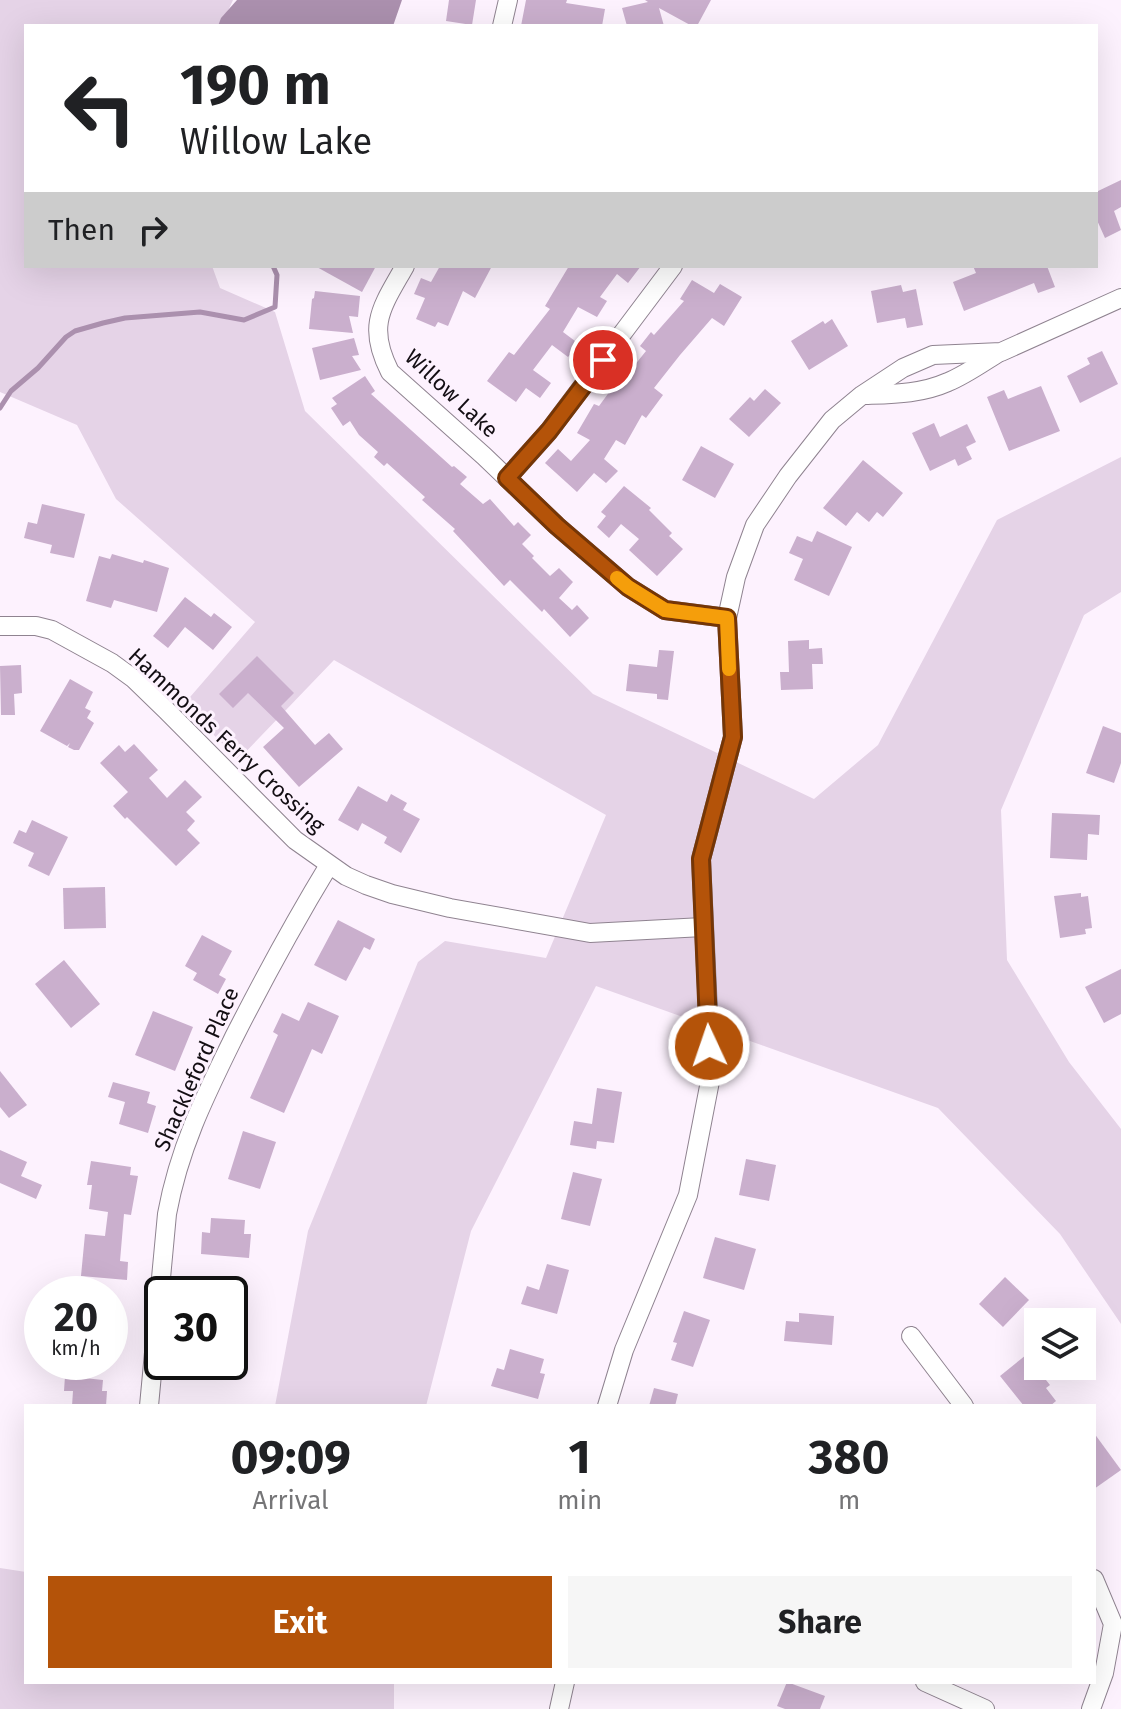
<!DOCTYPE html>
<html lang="en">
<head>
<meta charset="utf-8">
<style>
	body { margin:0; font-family:"Fira Sans",sans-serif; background:#f6f6f6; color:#202124; height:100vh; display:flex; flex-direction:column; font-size:30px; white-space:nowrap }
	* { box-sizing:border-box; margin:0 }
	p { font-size:26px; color:#757577 }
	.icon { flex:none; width:44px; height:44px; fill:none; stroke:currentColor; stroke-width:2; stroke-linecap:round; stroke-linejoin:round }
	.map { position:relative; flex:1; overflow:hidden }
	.panel { position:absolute; left:24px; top:1404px; width:1072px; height:280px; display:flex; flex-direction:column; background:#fff; border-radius:0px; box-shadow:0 8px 32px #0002 }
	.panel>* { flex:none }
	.banner { position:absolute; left:24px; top:24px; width:1074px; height:244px; border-radius:0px; box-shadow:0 8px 32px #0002; background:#fff; color:#202124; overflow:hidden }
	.controls { position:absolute; left:1024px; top:1308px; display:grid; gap:16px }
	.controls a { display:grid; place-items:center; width:72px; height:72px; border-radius:0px; background:#fff; box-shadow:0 8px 32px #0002; font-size:40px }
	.speed { position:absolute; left:24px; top:1276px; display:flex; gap:16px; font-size:40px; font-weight:700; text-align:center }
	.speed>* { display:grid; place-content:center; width:104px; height:104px; border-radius:50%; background:#fff; box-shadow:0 8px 32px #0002; line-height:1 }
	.speed small { font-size:20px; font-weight:400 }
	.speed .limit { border:4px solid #111; border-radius:12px; background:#fff; color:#111 }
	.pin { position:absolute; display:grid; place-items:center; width:68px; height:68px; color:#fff; margin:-34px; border:4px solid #fff; border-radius:50%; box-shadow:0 2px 8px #0007 }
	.me { position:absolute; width:88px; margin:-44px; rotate:357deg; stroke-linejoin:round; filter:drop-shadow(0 0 6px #0008) }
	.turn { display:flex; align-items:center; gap:28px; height:168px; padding:0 24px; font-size:36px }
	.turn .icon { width:104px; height:104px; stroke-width:2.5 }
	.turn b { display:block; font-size:56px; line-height:68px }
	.then { display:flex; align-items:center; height:76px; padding:0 24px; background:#0003; gap:16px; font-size:30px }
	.eta { display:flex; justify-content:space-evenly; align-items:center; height:136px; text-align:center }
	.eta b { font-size:48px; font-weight:700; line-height:56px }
	.action { display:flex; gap:16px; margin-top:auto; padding:16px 24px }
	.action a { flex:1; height:92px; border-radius:0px; background:#b45309; color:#fff; font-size:32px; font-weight:700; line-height:92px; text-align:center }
	.action a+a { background:#f6f6f6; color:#202124 }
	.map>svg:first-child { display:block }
	.green { fill:#e5d3e7 }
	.water { fill:#ab90ae }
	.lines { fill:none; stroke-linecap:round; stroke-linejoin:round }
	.stream { stroke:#ab90ae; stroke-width:5 }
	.building { fill:#caafcd }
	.street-casing { stroke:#8f8390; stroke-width:20 }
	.street { stroke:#fff; stroke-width:18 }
	.route-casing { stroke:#753606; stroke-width:20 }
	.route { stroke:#b45309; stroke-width:14 }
	.slow { stroke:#f59e0b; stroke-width:14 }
	.labels { text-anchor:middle; stroke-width:6; stroke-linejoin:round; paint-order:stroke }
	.street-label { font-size:22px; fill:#130e13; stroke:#fdf2fe }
</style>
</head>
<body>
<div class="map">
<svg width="1121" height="1709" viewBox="0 0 1121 1709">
	<rect width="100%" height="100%" fill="#fdf2fe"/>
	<g class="green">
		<path d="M0 0H233L221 26H26V266H212L220 288 275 312 305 411 593 694 814 799 878 745 997 520 1121 457V592L1084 615 1001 810 1007 960 1069 1062 1121 1129V1324L1060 1234 938 1108 596 986 471 1231 426 1406H275L308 1231 418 962 445 941 546 958 606 815 334 660 238 760 184 704 255 622 116 499 77 425 0 392Z"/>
		<path d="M0 1568 26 1572V1682H394V1709H0Z"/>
	</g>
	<path class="water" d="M237 0H402L393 26H218L221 18Z"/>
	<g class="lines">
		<path class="stream" d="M0 408 11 391 38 368 66 337 75 331 103 323 125 318 200 312 244 320 275 307 277 275 273 266"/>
	</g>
	<g class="building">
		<path d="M449 0H476L472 25 446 21Z"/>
		<path d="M526 0H567L566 3 605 9 602 26H521Z"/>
		<path d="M645 0H711L697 26H692L659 8 664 26H627L622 8 648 2Z"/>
		<path d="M1121 180V207L1114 211 1121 230 1105 238 1096 218V192Z"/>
		<path d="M315 266H376L362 292Z"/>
		<path d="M440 266H492L475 298 463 291 448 326 438 322 435 327 416 319 425 298 414 294 421 278 431 282Z"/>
		<path d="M569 266H641L628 283 617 274 600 297 607 301 597 317 578 307 563 332 579 344 568 357 552 345 533 370 551 383 540 398 526 388 516 402 487 381 509 352 514 355 550 309 545 306Z"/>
		<path d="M973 266H1047L1055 287 1038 293 1034 283 964 311 953 282 976 273Z"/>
		<path d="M692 280 714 293 720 284 742 297 724 326 712 318 680 355 654 388 663 395 646 418 642 415 625 445 616 440 604 459 618 471 606 483 594 473 577 492 545 463 558 449 571 461 590 440 577 433 594 404 599 406 616 383 612 379 622 365 630 371 646 351 640 346 651 332 654 335 684 301 680 299Z"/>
		<path d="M901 285 903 292 916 289 923 325 907 328 905 318 877 323 871 291Z"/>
		<path d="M315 291 360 296 358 317 349 316 353 333 309 329 312 299 314 298Z"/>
		<path d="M832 319 848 346 809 370 791 341 823 321 825 324Z"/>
		<path d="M354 338 359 355 352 356 361 370 320 380 312 348Z"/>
		<path d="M1102 351 1118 384 1080 403 1067 376 1090 364 1087 358Z"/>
		<path d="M365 376 375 391 371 394 452 467 454 466 467 477 460 484 483 504 490 499 514 526 518 522 531 535 522 544 534 556 532 558 550 576 559 568 573 582 559 598 572 610 577 605 589 618 570 637 544 609 542 612 510 580 504 586 453 531 455 529 422 500 425 497 387 463 384 466 374 457 378 452 359 435 350 421 343 426 331 408 337 404 332 398Z"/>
		<path d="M1041 386 1060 431 1009 451 987 397 1004 390 1008 399Z"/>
		<path d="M765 389 781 403 749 437 729 419 750 397 754 401Z"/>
		<path d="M934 423 940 437 967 424 976 442 966 447 972 459 958 466 955 459 930 471 912 433Z"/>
		<path d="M701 446 734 464 715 498 682 480Z"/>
		<path d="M863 460 903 493 883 517 877 512 869 522 857 512 846 526 823 508Z"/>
		<path d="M624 486 651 508 649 510 672 533 669 536 683 549 657 576 629 550 639 539 621 524 609 538 597 527 606 516 601 512Z"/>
		<path d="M42 504 85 514 74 558 50 553 52 545 24 538 28 522 37 524Z"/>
		<path d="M817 531 852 547 829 596 794 580 803 559 789 553 797 536 812 542Z"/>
		<path d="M112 554 143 563 144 560 169 568 157 612 114 600 111 608 86 601 99 556 110 559Z"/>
		<path d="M185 597 211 617 214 613 232 627 213 650 185 627 168 648 153 636Z"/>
		<path d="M809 640V649L822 648 823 664H812L813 689 781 690 780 672H789L788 641Z"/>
		<path d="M659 650 674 651 668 700 657 699V694L626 691 629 664 657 667Z"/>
		<path d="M257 656 294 693 281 706 315 745 329 733 343 749 299 787 263 747 284 728 248 693 233 708 219 694Z"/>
		<path d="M21 665 22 693 14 694 15 715H1L0 666Z"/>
		<path d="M70 679 93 692 85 708 91 711 87 718 94 723 79 750H74L68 747 70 743 67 746 40 731Z"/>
		<path d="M1103 726 1121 733V763L1114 783 1086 773Z"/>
		<path d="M134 744 158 770 149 778 167 798 185 780 202 797 186 812 195 821 187 830 200 843 176 866 127 817 125 819 113 806 128 792 100 763 119 745 125 752Z"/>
		<path d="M358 786 387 802 391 794 407 803 403 810 420 819 401 853 384 843 387 837 362 823 358 831 338 820Z"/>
		<path d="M1052 813 1100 815 1099 835 1088 834 1087 860 1050 858Z"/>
		<path d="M32 820 68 837 49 876 28 866 34 853 13 843 19 830 26 833Z"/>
		<path d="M105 887 106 928 64 929 63 888Z"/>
		<path d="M1081 893V897L1088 896 1092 928 1085 929 1086 934 1060 938 1054 896Z"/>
		<path d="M338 920 375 939 370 950 364 947 346 981 314 965Z"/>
		<path d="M202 935 232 951 219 975 226 979 218 994 193 980 197 973 185 966Z"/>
		<path d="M64 960 100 1004 71 1028 35 984Z"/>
		<path d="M1121 969V1014L1104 1023 1085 987Z"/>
		<path d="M308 1002 339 1016 322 1054 312 1049 284 1113 250 1098 278 1035 273 1032 282 1013 299 1021Z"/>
		<path d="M153 1011 193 1027 175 1071 135 1055Z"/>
		<path d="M0 1071 27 1105 9 1118 0 1107Z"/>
		<path d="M113 1082 150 1092 147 1103 156 1106 148 1133 119 1124 125 1102 108 1097Z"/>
		<path d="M597 1088 622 1092 614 1143 597 1141 596 1149 570 1145 574 1121 592 1124Z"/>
		<path d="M243 1131 276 1142 260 1189 228 1179Z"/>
		<path d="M0 1150 27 1162 21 1176 42 1185 36 1199 0 1183Z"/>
		<path d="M746 1159 776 1165 769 1201 739 1195Z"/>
		<path d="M91 1161 131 1167 130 1175 138 1176 131 1215 124 1214 120 1261 128 1262 127 1280 81 1276 85 1234 105 1236 108 1212 89 1209 92 1185H87Z"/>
		<path d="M573 1172 602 1179 590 1226 561 1219Z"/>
		<path d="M211 1218 245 1220 244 1234H251L249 1258 201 1254 202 1232 210 1233Z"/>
		<path d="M715 1237 756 1249 744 1290 703 1278Z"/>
		<path d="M547 1264 569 1270 557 1314 521 1304 527 1286 539 1290Z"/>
		<path d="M1005 1277 1029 1300 1003 1327 979 1304Z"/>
		<path d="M230 1291 242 1293 238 1330H230Z"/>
		<path d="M684 1311 710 1320 693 1367 671 1360 677 1343 673 1342Z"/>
		<path d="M799 1313 834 1316 832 1345 784 1341 786 1321 799 1322Z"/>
		<path d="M510 1349 544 1359 540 1373 545 1374 538 1399 491 1386 497 1368 504 1370Z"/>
		<path d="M1026 1355 1050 1385 1046 1388 1056 1401 1050 1406H1024L1000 1376Z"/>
		<path d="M65 1376 103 1380 102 1391H107L106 1406H72L73 1391H64Z"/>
		<path d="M654 1388 678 1394 675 1406H649Z"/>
		<path d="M1094 1433 1121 1470 1094 1489Z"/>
		<path d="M787 1682 825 1696 820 1709H785L777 1706Z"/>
	</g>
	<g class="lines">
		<g class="street-casing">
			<g id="street">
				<path d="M502 26 508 0"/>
				<path d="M405 266C382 307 366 325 390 372L484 456 557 526 628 587 665 610 727 618"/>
				<path d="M865 395C893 394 921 394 948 382 965 375 982 363 998 353"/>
				<path d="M507 478 549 431 673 266"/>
				<path d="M0 626H36L52 630 112 663 134 679 166 710 295 840 346 876 366 885 392 894 450 908 590 933 703 927"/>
				<path d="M911 1336 964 1406"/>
				<path d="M149 1406 167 1214C179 1148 205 1096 234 1037 264 978 295 921 329 865"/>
				<path d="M607 1406 624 1350 688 1195 711 1076 701 859 733 737 727 618 736 577 755 525 788 476 832 420 862 395 903 368 933 355 1001 352 1121 298"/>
				<path d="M925 1682 985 1709"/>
				<path d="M559 1709 565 1682"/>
				<path d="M1091 1709 1104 1673 1113 1624 1094 1579"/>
			</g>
		</g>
		<use href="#street" class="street"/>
	</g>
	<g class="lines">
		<g class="route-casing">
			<path id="route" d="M603 360 549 431 507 478 557 526 628 587 665 610 727 618 733 737 701 859 709 1046"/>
		</g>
		<use href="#route" class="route"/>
		<path class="slow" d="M617 578 628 587 665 610 727 618 729 669"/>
	</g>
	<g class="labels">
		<g class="street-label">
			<text transform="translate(452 393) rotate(43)" y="8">Willow Lake</text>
			<text transform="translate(227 740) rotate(43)" y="8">Hammonds Ferry Crossing</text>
			<text transform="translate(196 1069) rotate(-66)" y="8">Shackleford Place</text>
		</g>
	</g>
</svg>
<div class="controls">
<a><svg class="icon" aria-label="layers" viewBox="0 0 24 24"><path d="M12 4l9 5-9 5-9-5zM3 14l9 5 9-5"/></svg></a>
</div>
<div class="speed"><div>20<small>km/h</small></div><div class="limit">30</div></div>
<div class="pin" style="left:603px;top:360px;background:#d93025"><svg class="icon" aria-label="arrive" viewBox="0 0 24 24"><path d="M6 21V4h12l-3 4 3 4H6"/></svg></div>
<svg class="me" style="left:709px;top:1046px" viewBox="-20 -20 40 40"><circle r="17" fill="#b45309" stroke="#fff" stroke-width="3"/><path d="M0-11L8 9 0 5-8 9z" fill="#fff"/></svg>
<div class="banner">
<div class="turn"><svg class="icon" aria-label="left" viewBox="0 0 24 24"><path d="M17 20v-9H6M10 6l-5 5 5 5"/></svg><div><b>190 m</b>Willow Lake</div></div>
<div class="then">Then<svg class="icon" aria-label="right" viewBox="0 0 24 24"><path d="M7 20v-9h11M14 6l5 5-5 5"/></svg></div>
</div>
<section class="panel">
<div class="eta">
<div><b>09:09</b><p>Arrival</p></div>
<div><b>1</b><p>min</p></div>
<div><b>380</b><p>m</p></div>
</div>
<div class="action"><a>Exit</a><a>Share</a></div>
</section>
</div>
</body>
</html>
